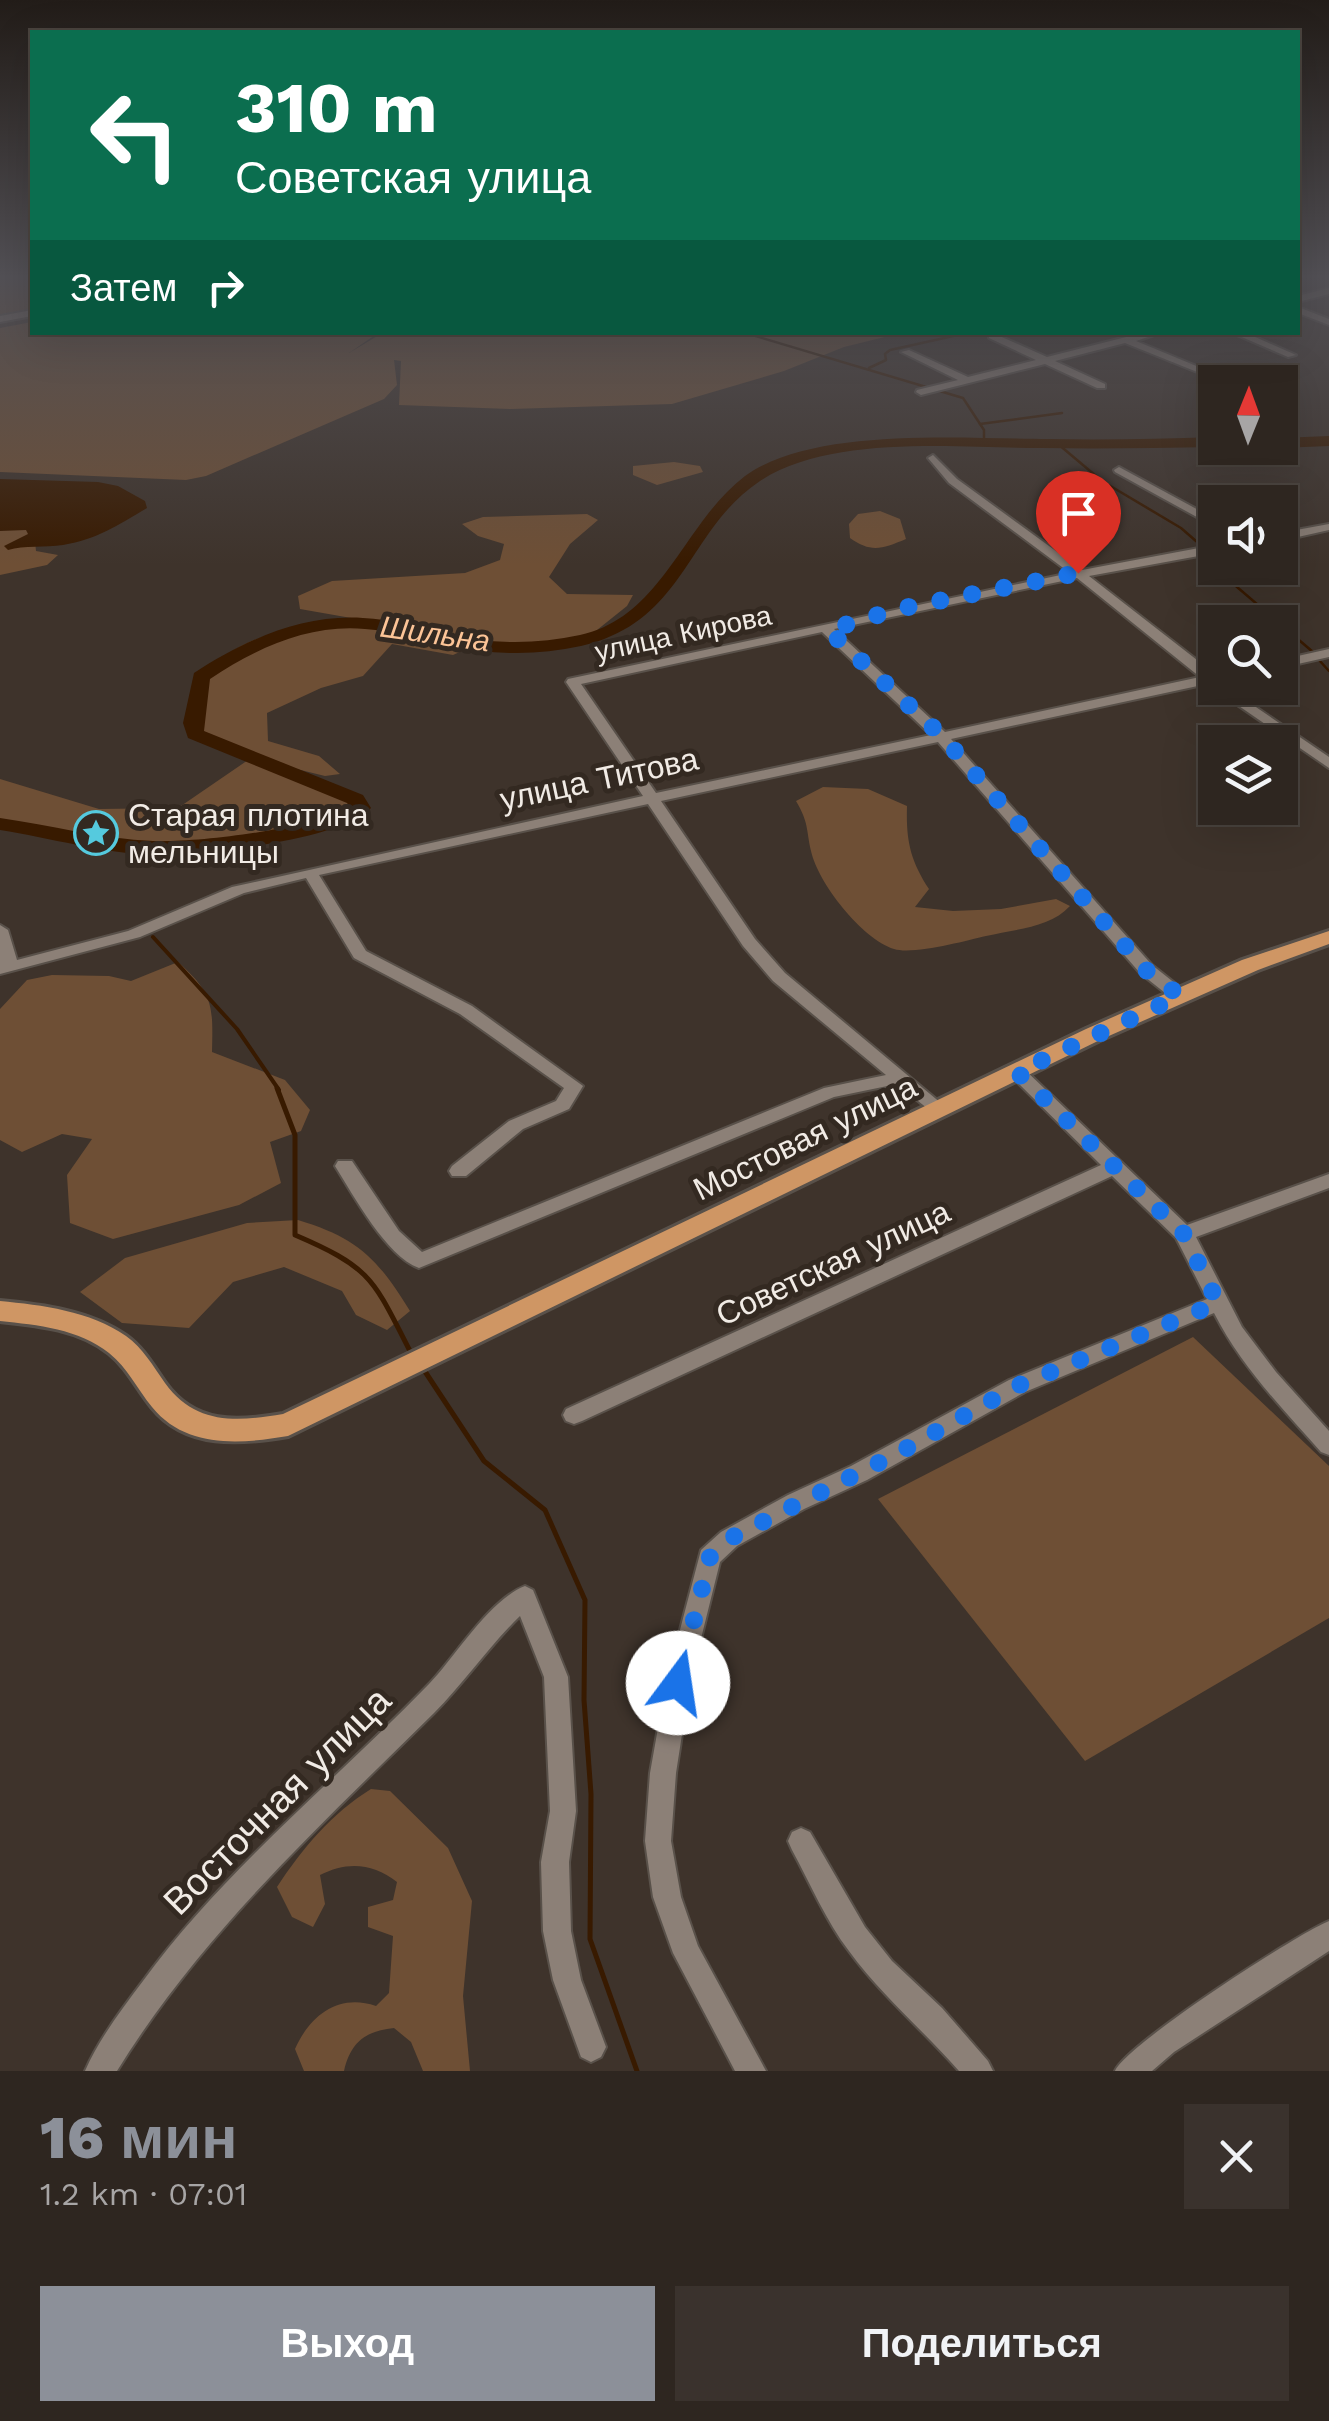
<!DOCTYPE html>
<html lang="ru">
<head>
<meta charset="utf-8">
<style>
	body { margin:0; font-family:"Work Sans",sans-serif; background:#3a322d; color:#f1f3f6; height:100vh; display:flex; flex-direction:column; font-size:38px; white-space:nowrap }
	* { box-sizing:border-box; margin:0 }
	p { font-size:32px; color:#a7a5a5 }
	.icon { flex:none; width:55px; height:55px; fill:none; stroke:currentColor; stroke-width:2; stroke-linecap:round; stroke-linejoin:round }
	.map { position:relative; height:2071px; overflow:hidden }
	.side { display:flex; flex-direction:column; background:#2e2620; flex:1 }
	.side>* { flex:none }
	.banner { position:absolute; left:30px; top:30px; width:1270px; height:305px; border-radius:0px; box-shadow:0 10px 40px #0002,0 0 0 2px #49433e; background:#0b6e4f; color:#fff; overflow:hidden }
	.needle { width:65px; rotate:1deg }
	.buttons { position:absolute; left:1198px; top:365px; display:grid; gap:20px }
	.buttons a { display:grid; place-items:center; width:100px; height:100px; border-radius:0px; background:#2e2620; box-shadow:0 10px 40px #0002,0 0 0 2px #49433e; font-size:50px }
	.pin { position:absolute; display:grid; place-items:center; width:85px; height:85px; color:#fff; margin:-102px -42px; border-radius:50% 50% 50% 0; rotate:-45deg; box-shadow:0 0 10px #0007 }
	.pin .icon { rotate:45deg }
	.me { position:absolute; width:110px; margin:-55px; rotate:14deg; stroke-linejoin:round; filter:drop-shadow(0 0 8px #0008) }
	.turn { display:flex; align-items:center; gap:35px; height:210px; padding:0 40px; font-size:45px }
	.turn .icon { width:130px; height:130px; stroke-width:2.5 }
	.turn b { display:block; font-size:70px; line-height:85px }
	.then { display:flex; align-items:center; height:95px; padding:0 40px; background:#0003; gap:20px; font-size:38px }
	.round { display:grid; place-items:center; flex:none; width:105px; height:105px; border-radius:0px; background:#3a322d }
	.head { display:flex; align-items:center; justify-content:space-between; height:170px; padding:0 40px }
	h1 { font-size:60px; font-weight:800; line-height:75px; color:#8c9099 }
	.primary-button { display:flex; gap:20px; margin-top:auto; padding:20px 40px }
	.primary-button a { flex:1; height:115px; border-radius:0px; background:#8c9099; color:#fff; font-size:40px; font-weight:800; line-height:115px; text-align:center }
	.primary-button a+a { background:#3a322d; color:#f1f3f6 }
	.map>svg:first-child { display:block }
	.green { fill:#6e4f35 }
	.water { fill:#381a00 }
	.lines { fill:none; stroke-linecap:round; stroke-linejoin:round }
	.stream-far2 { stroke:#381a00; stroke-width:2.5 }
	.stream-far1 { stroke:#381a00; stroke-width:4 }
	.stream { stroke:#381a00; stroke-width:5 }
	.river { fill:#381a00; fill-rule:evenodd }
	.minor-casing { stroke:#59514a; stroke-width:4 }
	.major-casing { stroke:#59514a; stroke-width:6 }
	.minor { fill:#8c8077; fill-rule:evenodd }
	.major { fill:#cf9664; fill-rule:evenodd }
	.route { stroke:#1a73e8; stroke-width:18; stroke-dasharray:0 32.4 }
	.labels { text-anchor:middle; stroke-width:10; stroke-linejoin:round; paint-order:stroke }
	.far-street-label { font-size:28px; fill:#f1ebe5; stroke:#332921 }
	.far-water-label { font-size:30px; font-style:italic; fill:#fcc497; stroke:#332921 }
	.street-label { font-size:32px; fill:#f1ebe5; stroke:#332921 }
	.poi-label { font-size:32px; fill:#f1ebe5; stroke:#332921; text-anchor:start }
	.near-street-label { font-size:38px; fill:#f1ebe5; stroke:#332921 }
</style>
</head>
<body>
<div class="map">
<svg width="1329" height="2071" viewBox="0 0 1329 2071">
	<rect width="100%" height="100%" fill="#3e332b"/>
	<g class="green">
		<path d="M0 275H32V309L0 315Z"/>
		<path d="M32 322V332L378 333 349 353 384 332 901 333 844 347 784 371 672 404 511 409 399 405 401 361 394 360 397 385 384 399 206 476 186 480 0 472V328Z"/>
		<path d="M674 462 700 466 703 472 657 485 633 475V466Z"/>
		<path d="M0 506 34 531 36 551 58 555 47 565 0 575Z"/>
		<path d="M880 511 900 519 906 539C882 549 871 553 850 538L849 524 858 514Z"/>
		<path d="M587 514 598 520 570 544 549 577 567 594 633 595 627 606 587 638 533 645 482 642 453 655 392 644 363 676 321 688 267 713 268 741 319 756 340 774 325 776 264 761 356 799 360 808 344 819 301 833 154 848 0 824V779L99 809 178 808 251 758H239L193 723 192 685C204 675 215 663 228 654 269 626 326 623 374 622L300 609 298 596 332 581 465 573 500 560 504 544 478 536 462 524 483 517Z"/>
		<path d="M823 787 868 789 907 806C906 840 910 860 929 889L915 907 953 911 1001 909 1056 899 1070 906C1050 928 1015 929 986 936 965 941 913 955 894 949 862 939 818 883 811 851 806 829 809 823 796 801Z"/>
		<path d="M178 962C214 994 213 1006 212 1052L285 1080 310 1110 301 1131 270 1142 281 1183 239 1205 113 1239 70 1223 67 1175 92 1139 62 1134 22 1152 0 1140V1009L27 980 52 975 109 976 131 981Z"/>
		<path d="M298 1220C358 1238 378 1259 410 1311L387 1330 356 1315 342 1291 284 1267 233 1282 189 1328 122 1323 80 1292 125 1258 247 1223Z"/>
		<path d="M1193 1337 1329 1466V1618L1085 1761 878 1499Z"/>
		<path d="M371 1789 390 1791 448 1848 472 1901 463 1996 470 2071H423L411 2042 394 2028C365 2031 351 2042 344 2071H304L295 2049C310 2015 339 1993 376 2006L389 1993 393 1936 368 1927V1907L393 1900 397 1882C373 1863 347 1861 320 1875L325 1904 313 1927 292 1917 277 1887C302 1849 332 1813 371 1789Z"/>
	</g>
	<path class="water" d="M0 479 98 482 118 486 145 501 147 508C117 526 97 539 63 545 45 548 24 545 8 550L4 546 28 534 26 530 0 531Z"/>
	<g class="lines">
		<g class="stream-far2">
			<path d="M742 332 963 398 984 430V442"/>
			<path d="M869 368 886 360 885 354 890 350 967 333"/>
			<path d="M980 424 1062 413"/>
			<path d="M1058 444 1102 481 1181 528 1204 548"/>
			<path d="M1203 558 1313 652"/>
			<path d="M1319 660 1329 671"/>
		</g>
		<path class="stream-far1" d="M153 937 237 1029 279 1090"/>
		<g class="stream">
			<path d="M277 1088 295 1135V1235C372 1268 373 1279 410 1351"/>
			<path d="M424 1370 484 1461 545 1510 585 1600 584 1700 591 1794 590 1939 637 2071"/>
		</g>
		<g class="river">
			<path d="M1329 436V446L1280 448V438Z"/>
			<path d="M1215 437V447C1157 448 1099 449 1041 448 958 448 832 434 760 481 686 530 686 622 581 646 536 656 491 655 446 645 419 639 393 631 365 629 309 624 256 648 210 679L204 731 363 795 371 808C343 840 198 856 154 855 103 853 50 838 0 830V818C50 825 102 839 153 841 195 843 315 829 349 806L347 803 188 738 183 723 194 673C244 640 303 614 363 618 391 619 418 628 445 634 489 644 535 645 580 635 663 617 683 523 745 476 814 426 966 439 1049 439 1104 440 1160 439 1215 437Z"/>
		</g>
		<g class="minor-casing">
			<g id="minor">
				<path d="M1322 275H1329V279Z"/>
				<path d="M1329 288V294L1298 302V296Z"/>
				<path d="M1298 307 1329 319V325L1298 313Z"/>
				<path d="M32 310V316L0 322V316Z"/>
				<path d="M1146 332H1163L1136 341 1235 382H1222L1125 343 1055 361 1105 384V388H1097L1045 364 921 395 916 392 917 390 958 380 901 352 909 350 968 377 1036 360 989 338V334H995L1047 357Z"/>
				<path d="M1230 332H1244L1296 355 1288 357Z"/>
				<path d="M933 455 957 479 1082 570 1215 545V553L1089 576 1215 674V688H1228L1329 757V768L1207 684 951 739 1152 965 1186 992 1189 996 1186 1000H1174L1140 973 938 742 661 801 755 939 785 973 948 1109 939 1115 933 1113 897 1084 834 1097 419 1268C386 1256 354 1196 335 1166L338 1161H352L399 1231 422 1252 824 1088 886 1075 773 981 743 946 648 804 319 875 366 951 472 1006 583 1086 569 1109 523 1129 466 1176H452L449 1171 452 1166 509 1121 556 1101 564 1088 460 1014 354 958 306 878 244 893 140 937 0 974V925L8 930 17 960 128 931 232 887 643 796 566 682 568 679 1070 573 949 483 928 458ZM1077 578 1200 677 945 732 834 629ZM822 632 931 735 656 793 581 684Z"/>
				<path d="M1119 467 1215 519V527L1115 472 1114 470Z"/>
				<path d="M1329 524V530L1280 541V533Z"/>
				<path d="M1329 649V657L1280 668V660Z"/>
				<path d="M1017 1066 1023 1068 1187 1225 1329 1174V1188L1196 1237 1242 1327 1276 1372 1329 1431V1455L1321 1452C1282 1408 1241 1366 1214 1313L1025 1392 867 1480 804 1509 737 1546 720 1562 690 1683 676 1773 671 1841 681 1897 698 1946 766 2071H735L673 1953 653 1897 645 1841 650 1773 666 1683 701 1550 721 1532 788 1495 851 1466 1009 1380 1207 1299 1176 1238 1112 1176 582 1421 574 1424 566 1421 563 1415 566 1409 1101 1165 1011 1076 1008 1072 1011 1068Z"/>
				<path d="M525 1586 533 1590 568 1677 576 1811 569 1862 571 1931 581 1980 606 2047 601 2057 591 2062 581 2057 553 1980 543 1931 541 1862 550 1811 544 1677 520 1616C489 1646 465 1682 434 1713 320 1826 202 1933 117 2071H85C99 2039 122 2009 143 1981 225 1869 333 1783 429 1684 456 1656 489 1600 525 1586Z"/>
				<path d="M801 1828 810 1832 865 1927 892 1961 942 2008 988 2061 993 2071H959C923 2030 881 1995 849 1951 826 1921 810 1883 792 1850L788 1841 792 1832Z"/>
				<path d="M1329 1921V1951L1174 2052 1152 2071H1115C1127 2044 1295 1935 1329 1921Z"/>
			</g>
		</g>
		<g class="major-casing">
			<path id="major" d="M1329 931V944L1258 970 1102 1039 288 1436C241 1444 186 1449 152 1407 137 1389 128 1368 109 1353 79 1329 38 1325 0 1321V1301C42 1305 90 1311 126 1336 143 1348 153 1366 165 1383 195 1425 237 1422 283 1414L1086 1029 1242 960Z"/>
		</g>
		<use href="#minor" class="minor"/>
		<use href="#major" class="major"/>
	</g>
	<linearGradient id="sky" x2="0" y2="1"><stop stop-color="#221c18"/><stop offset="0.49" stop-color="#525055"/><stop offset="1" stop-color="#525055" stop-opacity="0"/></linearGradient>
	<rect width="1329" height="565" fill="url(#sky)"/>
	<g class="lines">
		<path class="route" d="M678 1683 710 1557 729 1539 900 1452 1017 1386 1218 1303 1184 1234 1017 1072 1180 996 1146 970 942 736 828 630 898 609 1078 573"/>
	</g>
	<defs>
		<g id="sight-ring" transform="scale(2.25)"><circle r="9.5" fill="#332921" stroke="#55cade" stroke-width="1.5"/><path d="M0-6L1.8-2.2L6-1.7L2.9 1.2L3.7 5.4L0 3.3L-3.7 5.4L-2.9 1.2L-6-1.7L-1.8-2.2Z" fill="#55cade"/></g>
	</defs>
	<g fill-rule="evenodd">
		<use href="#sight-ring" x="96" y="833"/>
	</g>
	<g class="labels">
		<g class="far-street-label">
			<text transform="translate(683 633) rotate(-12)" y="10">улица Кирова</text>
		</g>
		<g class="far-water-label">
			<text transform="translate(435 634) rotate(8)" y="10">Шильна</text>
		</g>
		<g class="street-label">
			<text transform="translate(599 779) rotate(-12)" y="11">улица Титова</text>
			<text transform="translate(805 1138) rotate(-26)" y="11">Мостовая улица</text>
			<text transform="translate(833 1263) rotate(-25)" y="11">Советская улица</text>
		</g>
		<g class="poi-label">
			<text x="128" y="826">Старая плотина<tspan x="128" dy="37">мельницы</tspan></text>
		</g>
		<g class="near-street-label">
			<text transform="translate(277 1801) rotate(-45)" y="13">Восточная улица</text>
		</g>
	</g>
</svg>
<div class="buttons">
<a><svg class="needle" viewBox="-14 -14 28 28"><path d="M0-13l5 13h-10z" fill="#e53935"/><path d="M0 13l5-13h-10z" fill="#a7a5a5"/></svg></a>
<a><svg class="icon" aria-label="sound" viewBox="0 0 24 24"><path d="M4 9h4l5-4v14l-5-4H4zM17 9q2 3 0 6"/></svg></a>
<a><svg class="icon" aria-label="search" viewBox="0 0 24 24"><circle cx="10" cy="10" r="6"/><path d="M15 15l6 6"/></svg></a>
<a><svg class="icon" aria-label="layers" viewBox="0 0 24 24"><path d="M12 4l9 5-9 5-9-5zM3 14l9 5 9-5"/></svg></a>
</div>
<div class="pin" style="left:1078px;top:573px;background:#d93025"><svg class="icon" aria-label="arrive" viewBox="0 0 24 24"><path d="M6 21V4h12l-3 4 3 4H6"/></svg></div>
<svg class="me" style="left:678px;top:1683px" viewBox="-20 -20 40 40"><circle r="19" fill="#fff"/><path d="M0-13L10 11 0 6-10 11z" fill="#1a73e8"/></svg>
<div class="banner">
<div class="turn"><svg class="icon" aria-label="left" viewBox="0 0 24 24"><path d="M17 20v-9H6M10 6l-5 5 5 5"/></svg><div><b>310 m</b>Советская улица</div></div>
<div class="then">Затем<svg class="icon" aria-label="right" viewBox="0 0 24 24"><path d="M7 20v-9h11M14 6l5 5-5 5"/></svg></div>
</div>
</div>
<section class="side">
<div class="head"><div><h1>16 мин</h1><p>1.2 km · 07:01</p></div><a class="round"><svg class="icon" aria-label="close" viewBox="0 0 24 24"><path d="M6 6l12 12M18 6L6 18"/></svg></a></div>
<div class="primary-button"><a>Выход</a><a>Поделиться</a></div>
</section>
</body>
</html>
